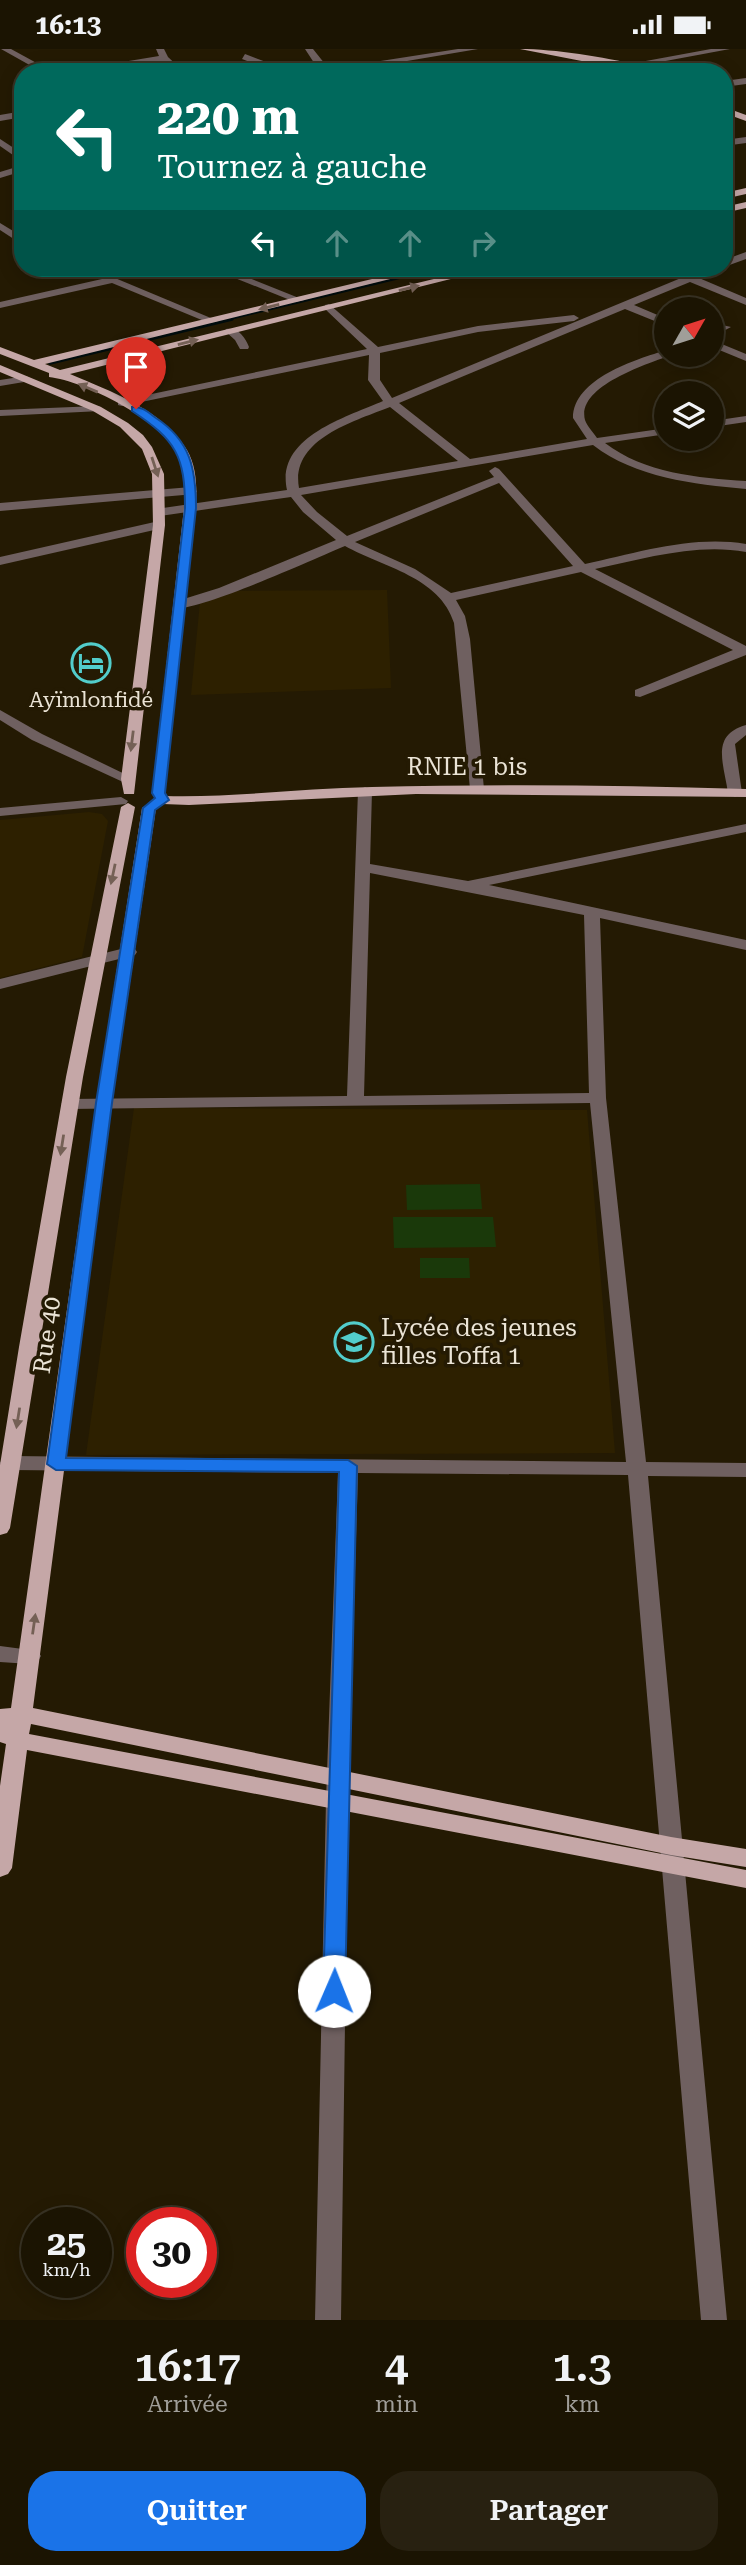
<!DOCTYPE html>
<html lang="fr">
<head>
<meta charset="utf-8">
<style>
	body { margin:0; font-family:"Roboto Serif",serif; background:#282111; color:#f1f3f6; height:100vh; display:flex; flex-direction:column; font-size:26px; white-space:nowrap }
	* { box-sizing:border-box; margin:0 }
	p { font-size:23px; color:#a09e99 }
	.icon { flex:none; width:38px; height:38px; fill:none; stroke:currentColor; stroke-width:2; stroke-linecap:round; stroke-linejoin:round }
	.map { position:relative; height:2271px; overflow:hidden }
	.panel { display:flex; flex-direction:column; background:#1b1402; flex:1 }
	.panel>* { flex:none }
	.guide { position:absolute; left:14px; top:14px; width:719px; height:214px; border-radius:28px; box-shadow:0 4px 18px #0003,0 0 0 2px #393324; background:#00695c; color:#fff; overflow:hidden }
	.needle { width:46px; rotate:51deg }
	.buttons { position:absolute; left:654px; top:248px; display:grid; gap:14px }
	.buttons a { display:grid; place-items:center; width:70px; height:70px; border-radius:50%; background:#1b1402; box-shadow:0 4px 18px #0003,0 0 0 2px #393324; font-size:35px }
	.speed { position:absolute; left:21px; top:2158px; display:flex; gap:14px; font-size:35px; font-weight:700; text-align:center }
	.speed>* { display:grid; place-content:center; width:91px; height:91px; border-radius:50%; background:#1b1402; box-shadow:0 4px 18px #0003,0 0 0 2px #393324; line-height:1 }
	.speed small { font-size:18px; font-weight:400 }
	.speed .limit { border:10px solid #d22; background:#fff; color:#111 }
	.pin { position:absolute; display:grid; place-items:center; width:60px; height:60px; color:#fff; margin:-72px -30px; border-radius:50% 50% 50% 0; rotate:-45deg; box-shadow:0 0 7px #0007 }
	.pin .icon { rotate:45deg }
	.me { position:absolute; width:77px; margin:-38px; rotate:1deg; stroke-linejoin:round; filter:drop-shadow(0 0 5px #0008) }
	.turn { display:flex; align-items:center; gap:24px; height:147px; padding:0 28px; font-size:32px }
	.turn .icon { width:91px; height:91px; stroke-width:2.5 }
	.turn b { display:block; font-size:49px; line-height:60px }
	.lanes { display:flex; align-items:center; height:66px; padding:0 28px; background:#0003; justify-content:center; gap:35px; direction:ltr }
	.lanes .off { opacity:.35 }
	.eta { display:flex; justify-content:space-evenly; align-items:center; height:119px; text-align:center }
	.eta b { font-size:42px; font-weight:600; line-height:49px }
	.action { display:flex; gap:14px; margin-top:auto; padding:14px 28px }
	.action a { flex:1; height:80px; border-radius:28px; background:#1a73e8; color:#fff; font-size:28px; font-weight:600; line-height:80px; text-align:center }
	.action a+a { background:#282111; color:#f1f3f6 }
	.status { display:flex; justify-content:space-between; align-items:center; height:49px; padding:0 35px; background:#1b1402; direction:ltr }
	.status svg { height:19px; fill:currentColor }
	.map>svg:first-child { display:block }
	.built { fill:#2d2000 }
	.green { fill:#1a390a }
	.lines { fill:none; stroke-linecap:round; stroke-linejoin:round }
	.stream-far1 { stroke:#000c0d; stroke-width:2.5 }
	.stream { stroke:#000c0d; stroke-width:3.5 }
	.minor { fill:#6f6060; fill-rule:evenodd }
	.major { fill:#c5a7a7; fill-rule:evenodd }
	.oneway { fill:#746055 }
	.route { fill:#1a73e8; stroke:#114b97; stroke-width:2 }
	.labels { text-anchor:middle; stroke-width:7; stroke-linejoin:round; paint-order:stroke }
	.far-poi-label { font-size:21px; fill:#ebe4d6; stroke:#241a03 }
	.street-label { font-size:24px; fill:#ebe4d6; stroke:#241a03 }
	.poi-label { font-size:24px; fill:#ebe4d6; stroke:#241a03; text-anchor:start }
</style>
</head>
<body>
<div class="status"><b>16:13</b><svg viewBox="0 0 49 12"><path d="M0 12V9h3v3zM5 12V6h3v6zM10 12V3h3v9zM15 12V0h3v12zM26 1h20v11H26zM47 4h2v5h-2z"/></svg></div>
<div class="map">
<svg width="746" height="2271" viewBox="0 0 746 2271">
	<rect width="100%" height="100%" fill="#241a03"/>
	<g class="built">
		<path d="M387 541 391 639 191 646 200 553 230 542Z"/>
		<path d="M89 763 102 765 108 772 82 908 0 929V771Z"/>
		<path d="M134 1059 587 1061 615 1404 86 1406Z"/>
	</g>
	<g class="green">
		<path d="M480 1135 482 1160 407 1161 406 1136Z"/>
		<path d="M393 1168H493L496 1198 394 1199Z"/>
		<path d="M420 1209H469L470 1229H420Z"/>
	</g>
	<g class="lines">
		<path class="stream-far1" d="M225 271 440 219"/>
		<path class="stream" d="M50 314 232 270"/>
		<g class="minor">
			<path d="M1 0H11L53 23H42Z"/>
			<path d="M156 0H164L168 8 184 23H175L162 12 86 23H62L159 7Z"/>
			<path d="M305 0H313L329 20 458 0H478L342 23H320Z"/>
			<path d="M711 0H730L628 19 624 16Z"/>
			<path d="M245 5 266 13 267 15 248 23H235L255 15 242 10Z"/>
			<path d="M746 29V35L724 38V32Z"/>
			<path d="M23 62V68L0 72V66Z"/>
			<path d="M746 88V94L724 97V91Z"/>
			<path d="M0 90 23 105V113L0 97Z"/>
			<path d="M23 116V122L0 129V123Z"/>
			<path d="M0 174 23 188V196L0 181Z"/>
			<path d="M746 203V210L724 218V211Z"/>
			<path d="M78 219H91L218 272 209 274 112 234 0 259V253L102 230Z"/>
			<path d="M210 219H224L304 251 295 253Z"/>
			<path d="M660 219H673L690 226 707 219H720L699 229 746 249V256L690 233 634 256 667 270V277L625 260 399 354 470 410 587 390 573 369C573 330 636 310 667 301V306H671C648 315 576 337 585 371 587 377 593 383 597 389L667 379V385L605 394C644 424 698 429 746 432V440C693 435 636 429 593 396L301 446 317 463 347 487 494 428 489 422 495 418 499 420 585 515C637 504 692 486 746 495V503C695 494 644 510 595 520L746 597V606L640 648 635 647V641L733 601 581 523 456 551 465 567 470 590 484 740 477 744 470 740 454 574C440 528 383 518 345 497 316 509 198 563 174 559V553L219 539 336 491 303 463 291 448 160 467 156 466V460L287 441C275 388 347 368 383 352L368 331 369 306 122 357 118 356V352L367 300 325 260V256L329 255 378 298 478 277 574 266 579 269 574 272 478 283 380 304V331L392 349 681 229ZM390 358 458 412 299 439C290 390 355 372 390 358ZM499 434 573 517 451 544 415 520 355 493Z"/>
			<path d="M722 276 731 278 712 288V281Z"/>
			<path d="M226 280C238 278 245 288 249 298L248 300H240L235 291 225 282Z"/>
			<path d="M712 291 746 305V312L712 298Z"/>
			<path d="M26 327 32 330 30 332 0 337V331Z"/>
			<path d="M97 357 101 358V362L0 367V361Z"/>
			<path d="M746 367V373L712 378V372Z"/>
			<path d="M191 438 197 442 195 445 0 462V454Z"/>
			<path d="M159 472 165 476 163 479 0 516V508Z"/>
			<path d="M0 661 42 685 135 730 128 734 123 733 32 691 0 671Z"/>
			<path d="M746 676V686L735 695 742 744 735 748 728 744C724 715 710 686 746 676Z"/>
			<path d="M365 738 372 742 370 815 468 832 746 775V783L489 836 746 891V901L600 869 606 1049 646 1413 746 1414V1428L648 1427 727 2271H701L628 1426 358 1424 348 1751 341 2271H315L326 1751 338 1424 10 1421 3 1419 0 1414 3 1409 10 1407 626 1413 590 1054 69 1060 61 1055 69 1050 347 1047 358 742ZM370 824 584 866 589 1044 364 1047Z"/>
			<path d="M121 748 128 752 126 755 0 767V759Z"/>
			<path d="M129 898 135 900 137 903 135 906 0 940V930Z"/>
			<path d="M0 1597 38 1602 41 1607 38 1612 30 1615 0 1613Z"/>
		</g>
		<g class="major">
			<path d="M520 0C555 0 604 8 638 16L641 23H633L631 20C619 17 601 21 591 16L592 14Z"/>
			<path d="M724 58 746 66V72L724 64Z"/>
			<path d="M746 139V145L724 150V144Z"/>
			<path d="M746 153V159L724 164V158Z"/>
			<path d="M418 219H435L45 315 60 321 479 219H495L70 325C110 342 163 361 187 401 197 418 197 440 196 459L164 747C234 749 303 739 372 738 497 735 621 736 746 740V748L416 745 189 756 163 755 156 751 158 748 152 744 184 459C185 441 185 422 177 405 161 371 85 332 49 328V324L0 305V298L34 311Z"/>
			<path d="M0 316 101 358 128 374 143 386 152 398 164 425 165 476 134 745H124L121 730 153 476 152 425 142 400 120 378 93 362 0 323Z"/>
			<path d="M128 754 135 758 83 1028 10 1479 7 1484 0 1486V1416L19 1298 66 1028 121 758Z"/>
			<path d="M149 755 156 759 112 1054 33 1659 671 1788 746 1800V1818L671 1806 31 1675 29 1685 746 1821V1839L27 1701 12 1819 8 1825 0 1828V1737L6 1695 0 1693V1660L11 1659 96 1054 142 759Z"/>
		</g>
	</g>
	<defs><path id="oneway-solid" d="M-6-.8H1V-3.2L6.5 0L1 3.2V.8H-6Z" transform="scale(1.75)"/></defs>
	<g class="oneway">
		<use href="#oneway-solid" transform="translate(409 239) rotate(-14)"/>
		<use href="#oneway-solid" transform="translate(269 258) rotate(166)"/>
		<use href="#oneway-solid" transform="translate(188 293) rotate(-14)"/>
		<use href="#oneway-solid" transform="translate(88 339) rotate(-157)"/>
		<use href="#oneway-solid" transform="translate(155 418) rotate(72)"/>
		<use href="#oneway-solid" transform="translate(132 692) rotate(97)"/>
		<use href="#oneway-solid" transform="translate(113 825) rotate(102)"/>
		<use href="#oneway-solid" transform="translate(62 1096) rotate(99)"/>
		<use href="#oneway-solid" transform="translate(18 1369) rotate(99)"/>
		<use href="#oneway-solid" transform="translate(34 1575) rotate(-82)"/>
	</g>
	<path class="route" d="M132 358C142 357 149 364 156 369 191 392 196 421 196 459L165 744 169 751 155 761 112 1054 66 1409 348 1411 357 1417 345 1942 341 1949 334 1951 326 1949 323 1942 339 1423 56 1421 47 1415 96 1054 143 759 155 749 152 744 185 459C185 407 176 391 132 362Z"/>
	<defs>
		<g id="hotel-ring" transform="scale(2.0125)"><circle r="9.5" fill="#241a03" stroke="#52cdcc" stroke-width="1.5"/><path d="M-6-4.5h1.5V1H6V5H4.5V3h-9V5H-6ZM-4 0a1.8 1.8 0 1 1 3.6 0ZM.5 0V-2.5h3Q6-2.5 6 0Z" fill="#52cdcc"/></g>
		<g id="school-ring" transform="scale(2.0125)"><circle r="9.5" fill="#241a03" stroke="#52cdcc" stroke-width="1.5"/><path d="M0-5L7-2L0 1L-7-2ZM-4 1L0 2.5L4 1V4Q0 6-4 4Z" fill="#52cdcc"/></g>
	</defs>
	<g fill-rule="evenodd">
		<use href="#hotel-ring" x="91" y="614"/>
		<use href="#school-ring" x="354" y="1293"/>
	</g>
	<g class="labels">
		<g class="far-poi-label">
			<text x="91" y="658">Ayïmlonfidé</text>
		</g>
		<g class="street-label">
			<text x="467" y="726">RNIE 1 bis</text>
			<text transform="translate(47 1286) rotate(-82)" y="8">Rue 40</text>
		</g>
		<g class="poi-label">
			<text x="381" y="1287">Lycée des jeunes<tspan x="381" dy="28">filles Toffa 1</tspan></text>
		</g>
	</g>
</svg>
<div class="buttons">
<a><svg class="needle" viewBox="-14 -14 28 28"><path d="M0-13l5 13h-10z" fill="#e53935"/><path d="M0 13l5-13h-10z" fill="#a09e99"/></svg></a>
<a><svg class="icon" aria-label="layers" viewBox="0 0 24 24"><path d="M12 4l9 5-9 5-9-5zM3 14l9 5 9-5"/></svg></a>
</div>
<div class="speed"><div>25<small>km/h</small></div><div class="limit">30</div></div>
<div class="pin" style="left:136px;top:360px;background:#d93025"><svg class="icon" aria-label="arrive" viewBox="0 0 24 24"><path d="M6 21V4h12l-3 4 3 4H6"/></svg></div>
<svg class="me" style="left:334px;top:1942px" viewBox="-20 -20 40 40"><circle r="19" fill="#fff"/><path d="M0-13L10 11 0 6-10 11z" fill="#1a73e8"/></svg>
<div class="guide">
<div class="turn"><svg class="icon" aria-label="left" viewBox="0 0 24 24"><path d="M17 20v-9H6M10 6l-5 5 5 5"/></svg><div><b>220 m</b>Tournez à gauche</div></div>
<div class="lanes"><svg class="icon" aria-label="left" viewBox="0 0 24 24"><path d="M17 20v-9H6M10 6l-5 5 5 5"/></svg><svg class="icon off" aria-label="ahead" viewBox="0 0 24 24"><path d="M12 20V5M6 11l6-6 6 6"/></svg><svg class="icon off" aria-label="ahead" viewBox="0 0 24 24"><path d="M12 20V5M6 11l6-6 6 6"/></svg><svg class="icon off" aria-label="right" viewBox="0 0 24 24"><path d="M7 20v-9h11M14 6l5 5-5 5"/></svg></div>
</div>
</div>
<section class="panel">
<div class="eta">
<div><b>16:17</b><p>Arrivée</p></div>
<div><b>4</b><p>min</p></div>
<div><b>1.3</b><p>km</p></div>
</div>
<div class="action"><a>Quitter</a><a>Partager</a></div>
</section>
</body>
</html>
